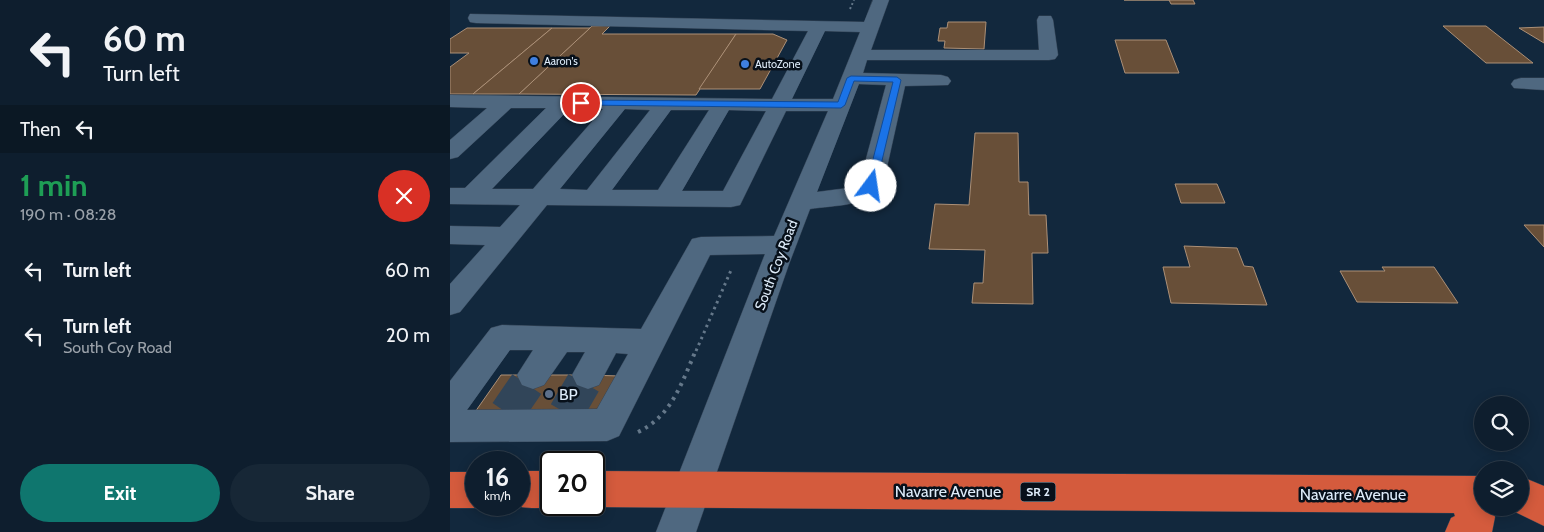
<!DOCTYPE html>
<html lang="en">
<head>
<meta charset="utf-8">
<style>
	body { margin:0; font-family:Cabin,sans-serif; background:#172736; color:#f1f3f6; height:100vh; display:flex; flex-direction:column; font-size:19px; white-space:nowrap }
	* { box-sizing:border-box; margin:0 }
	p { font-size:16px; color:#9ba2aa }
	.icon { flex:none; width:28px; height:28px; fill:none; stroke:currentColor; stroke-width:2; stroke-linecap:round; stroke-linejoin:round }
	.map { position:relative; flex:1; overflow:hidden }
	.panel { display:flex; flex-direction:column; background:#0e1e2e; width:450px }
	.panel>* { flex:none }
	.banner { background:#0e1e2e; color:#f1f3f6; overflow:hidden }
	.tools { position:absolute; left:1024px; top:396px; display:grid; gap:10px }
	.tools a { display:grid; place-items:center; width:55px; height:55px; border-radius:50%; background:#0e1e2e; box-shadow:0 2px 12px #0003,0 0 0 1px #2e3c4a; font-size:25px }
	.speed { position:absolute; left:15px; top:451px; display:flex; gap:10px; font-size:25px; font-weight:700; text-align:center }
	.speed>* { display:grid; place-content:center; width:65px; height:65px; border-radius:50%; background:#0e1e2e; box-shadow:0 2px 12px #0003,0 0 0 1px #2e3c4a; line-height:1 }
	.speed small { font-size:12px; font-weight:400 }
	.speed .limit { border:2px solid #111; border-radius:8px; background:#fff; color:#111 }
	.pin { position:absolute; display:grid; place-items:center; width:42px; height:42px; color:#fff; margin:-21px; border:2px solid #fff; border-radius:50%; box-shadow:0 1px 5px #0007 }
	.me { position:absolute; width:55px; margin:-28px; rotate:14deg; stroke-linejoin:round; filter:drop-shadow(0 0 4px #0008) }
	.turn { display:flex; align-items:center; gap:18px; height:105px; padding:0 20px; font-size:22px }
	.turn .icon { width:65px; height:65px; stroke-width:2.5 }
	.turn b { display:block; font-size:35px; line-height:42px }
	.then { display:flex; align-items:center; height:48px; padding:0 20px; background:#0003; gap:10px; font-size:19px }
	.round { display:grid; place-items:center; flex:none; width:52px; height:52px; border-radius:26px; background:#172736 }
	.overview { display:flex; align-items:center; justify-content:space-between; height:85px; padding:0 20px }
	h1 { font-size:30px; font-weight:700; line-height:38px; color:#1e9e55 }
	.action { display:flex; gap:10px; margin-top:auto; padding:10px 20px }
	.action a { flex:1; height:58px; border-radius:30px; background:#0f766e; color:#fff; font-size:20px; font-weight:700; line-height:58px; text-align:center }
	.action a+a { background:#172736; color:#f1f3f6 }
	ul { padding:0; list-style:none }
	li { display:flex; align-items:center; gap:15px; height:65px; padding:0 20px }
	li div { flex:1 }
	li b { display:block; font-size:19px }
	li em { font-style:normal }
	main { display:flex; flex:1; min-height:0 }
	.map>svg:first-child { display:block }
	.building { fill:#684f38; stroke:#ac9077 }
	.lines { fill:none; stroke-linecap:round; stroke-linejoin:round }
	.minor-tunnel { stroke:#314559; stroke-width:35; stroke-dasharray:35 18; stroke-linecap:butt }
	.minor-casing { stroke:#354557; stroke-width:1 }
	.highway-casing { stroke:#354557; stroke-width:1 }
	.path-far2 { stroke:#65788a; stroke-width:2; stroke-dasharray:2 2.5; stroke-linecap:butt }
	.path-far1 { stroke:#65788a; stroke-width:3; stroke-dasharray:2.5 4; stroke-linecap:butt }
	.path { stroke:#65788a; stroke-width:4; stroke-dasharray:3 5; stroke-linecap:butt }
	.minor { fill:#4f6880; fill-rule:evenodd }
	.highway { fill:#d45b3d; fill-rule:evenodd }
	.route { fill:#1a73e8; stroke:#114b97 }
	.shop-dot { fill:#3f7fe0; stroke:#07101a; stroke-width:2 }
	.service-dot { fill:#5c6f8a; stroke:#07101a; stroke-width:2 }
	.labels { text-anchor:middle; stroke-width:5; stroke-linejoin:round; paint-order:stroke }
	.far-poi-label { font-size:11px; fill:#deecfa; stroke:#07101a; text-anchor:start }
	.shield { fill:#07101a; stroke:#9eaab7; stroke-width:1 }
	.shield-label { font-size:12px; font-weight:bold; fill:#deecfa }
	.street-label { font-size:14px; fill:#deecfa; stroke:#07101a }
	.near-poi-label { font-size:16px; fill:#deecfa; stroke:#07101a; text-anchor:start }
	.near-street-label { font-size:16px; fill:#deecfa; stroke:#07101a }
</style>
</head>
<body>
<main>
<section class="panel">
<div class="banner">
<div class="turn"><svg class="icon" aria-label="left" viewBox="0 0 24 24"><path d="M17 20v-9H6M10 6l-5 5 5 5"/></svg><div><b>60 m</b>Turn left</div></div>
<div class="then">Then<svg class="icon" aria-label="left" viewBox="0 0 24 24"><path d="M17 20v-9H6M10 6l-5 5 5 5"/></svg></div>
</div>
<div class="overview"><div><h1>1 min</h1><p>190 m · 08:28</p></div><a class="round" style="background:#d93025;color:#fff"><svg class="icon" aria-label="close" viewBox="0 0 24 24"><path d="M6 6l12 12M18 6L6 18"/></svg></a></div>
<ul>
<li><svg class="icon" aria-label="left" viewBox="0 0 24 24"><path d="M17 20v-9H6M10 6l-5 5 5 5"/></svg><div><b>Turn left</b></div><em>60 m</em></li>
<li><svg class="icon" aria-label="left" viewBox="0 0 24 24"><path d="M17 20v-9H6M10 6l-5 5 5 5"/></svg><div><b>Turn left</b><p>South Coy Road</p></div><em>20 m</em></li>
</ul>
<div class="action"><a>Exit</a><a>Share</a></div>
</section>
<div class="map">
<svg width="1094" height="532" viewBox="0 0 1094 532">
	<rect width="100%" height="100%" fill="#12283d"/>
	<g class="building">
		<path d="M674 0H743L745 4H721L719 0Z"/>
		<path d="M498 22H536L534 49 494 48 495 41H488L490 28H497Z"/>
		<path d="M142 26H160L152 34H286L246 95 69 94Z"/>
		<path d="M993 26H1036L1083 63H1036Z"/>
		<path d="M1094 27V43L1069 28Z"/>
		<path d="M17 28H102L23 94H0V67L19 53H0V39Z"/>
		<path d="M102 28H140L69 94H23Z"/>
		<path d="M286 34H323L337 40 310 89H249Z"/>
		<path d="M665 40H716L729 73H675Z"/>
		<path d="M525 133H568L569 182H578L579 215H596L598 253H582L583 304 522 303 524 283H533L535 250 479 249 485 204 519 205Z"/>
		<path d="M725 184H767L775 203H731Z"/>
		<path d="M1074 225H1094V247Z"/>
		<path d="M734 246 787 248 794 266 803 267 817 305 721 303 713 267H740Z"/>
		<path d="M932 267H984L1008 303 907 302 890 271H935Z"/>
		<path d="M51 375H138L170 376 150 414 25 412Z"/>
	</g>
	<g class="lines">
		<g class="minor-tunnel">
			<path d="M57 413 83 375"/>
			<path d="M116 413 138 375"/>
		</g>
		<g class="minor-casing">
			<g id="minor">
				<path d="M423 0H439L421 50H589L587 20 589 16H601L603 20 608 55 605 59 599 60H417L413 73 491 75 498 77 501 81 498 85 455 86 433 185C419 207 384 205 360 209L339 264 246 532H206L315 254 260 255 169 436 157 441 0 442V381L41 328 52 325 191 329 242 239 251 237 324 236 378 111H336L290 205 281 207 97 205 10 312 0 315V284L35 245 0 244V226L50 227 70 205 0 204V188H15L96 108H61L8 157 0 159V140L37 108 0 107V95L322 99 358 31 26 23 20 22 18 18 20 14 414 22ZM375 31 410 32 383 99H342ZM409 84 436 85 410 181 398 188 367 192ZM119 109H153L83 189H42ZM175 109 200 110 137 190 110 189ZM221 110H259L208 190H162ZM279 110 316 111 273 191H232ZM60 350H83L67 375 72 385 83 389 94 385 117 352H135L122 375 127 385 138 389 149 385 166 353 178 354 147 409 17 410Z"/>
				<path d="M1071 78H1094V90L1064 88 1061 84 1064 80Z"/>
			</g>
		</g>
		<g class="highway-casing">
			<g id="highway">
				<path d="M69 471H101V505H107C96 509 74 509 63 505H69Z"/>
				<path d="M144 471 1032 476V508H1046L1042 509 1045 517 1042 532H995L1001 518 1005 516 1004 513 144 507 138 505H144Z"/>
				<path d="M0 472H26V505H34L26 508H0Z"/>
				<path d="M1070 476 1094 486V526L1057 508H1070Z"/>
			</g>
		</g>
		<path class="path-far2" d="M400 9 404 0"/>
		<path class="path-far1" d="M246 351 282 268"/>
		<path class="path" d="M188 432C222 416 232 382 246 350"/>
		<use href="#minor" class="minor"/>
		<use href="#highway" class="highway"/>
	</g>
	<path class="route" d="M401 76 447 77 451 80 426 186 421 189 416 186 443 82 404 81 395 105 391 108 131 105 127 103 131 100 388 102 397 78Z"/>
	<g class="shop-dot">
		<circle cx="84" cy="61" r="5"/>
		<circle cx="295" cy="64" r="5"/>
	</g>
	<circle class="service-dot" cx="99" cy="394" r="5"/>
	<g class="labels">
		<g class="far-poi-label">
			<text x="94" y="65">Aaron's</text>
			<text x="305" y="68">AutoZone</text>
		</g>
		<rect class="shield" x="570.5" y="482.5" width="35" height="19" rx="4"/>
		<g class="shield-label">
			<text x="588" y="496">SR 2</text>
		</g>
		<g class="street-label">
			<text transform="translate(326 265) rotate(-69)" y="5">South Coy Road</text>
		</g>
		<g class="near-poi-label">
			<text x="109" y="400">BP</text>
		</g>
		<g class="near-street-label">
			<text x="498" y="497">Navarre Avenue</text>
			<text x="903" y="500">Navarre Avenue</text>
		</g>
	</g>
</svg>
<div class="tools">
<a><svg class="icon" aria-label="search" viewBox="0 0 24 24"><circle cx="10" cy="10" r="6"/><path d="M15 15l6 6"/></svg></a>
<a><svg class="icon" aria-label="layers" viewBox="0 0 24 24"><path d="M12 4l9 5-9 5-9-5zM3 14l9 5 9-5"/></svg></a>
</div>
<div class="speed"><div>16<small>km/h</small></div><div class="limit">20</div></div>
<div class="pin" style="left:131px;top:103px;background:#d93025"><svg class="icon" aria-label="arrive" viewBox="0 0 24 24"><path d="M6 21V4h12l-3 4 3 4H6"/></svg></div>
<svg class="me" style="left:421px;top:186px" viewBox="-20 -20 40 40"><circle r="19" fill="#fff"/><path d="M0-13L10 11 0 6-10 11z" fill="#1a73e8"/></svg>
</div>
</main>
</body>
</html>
